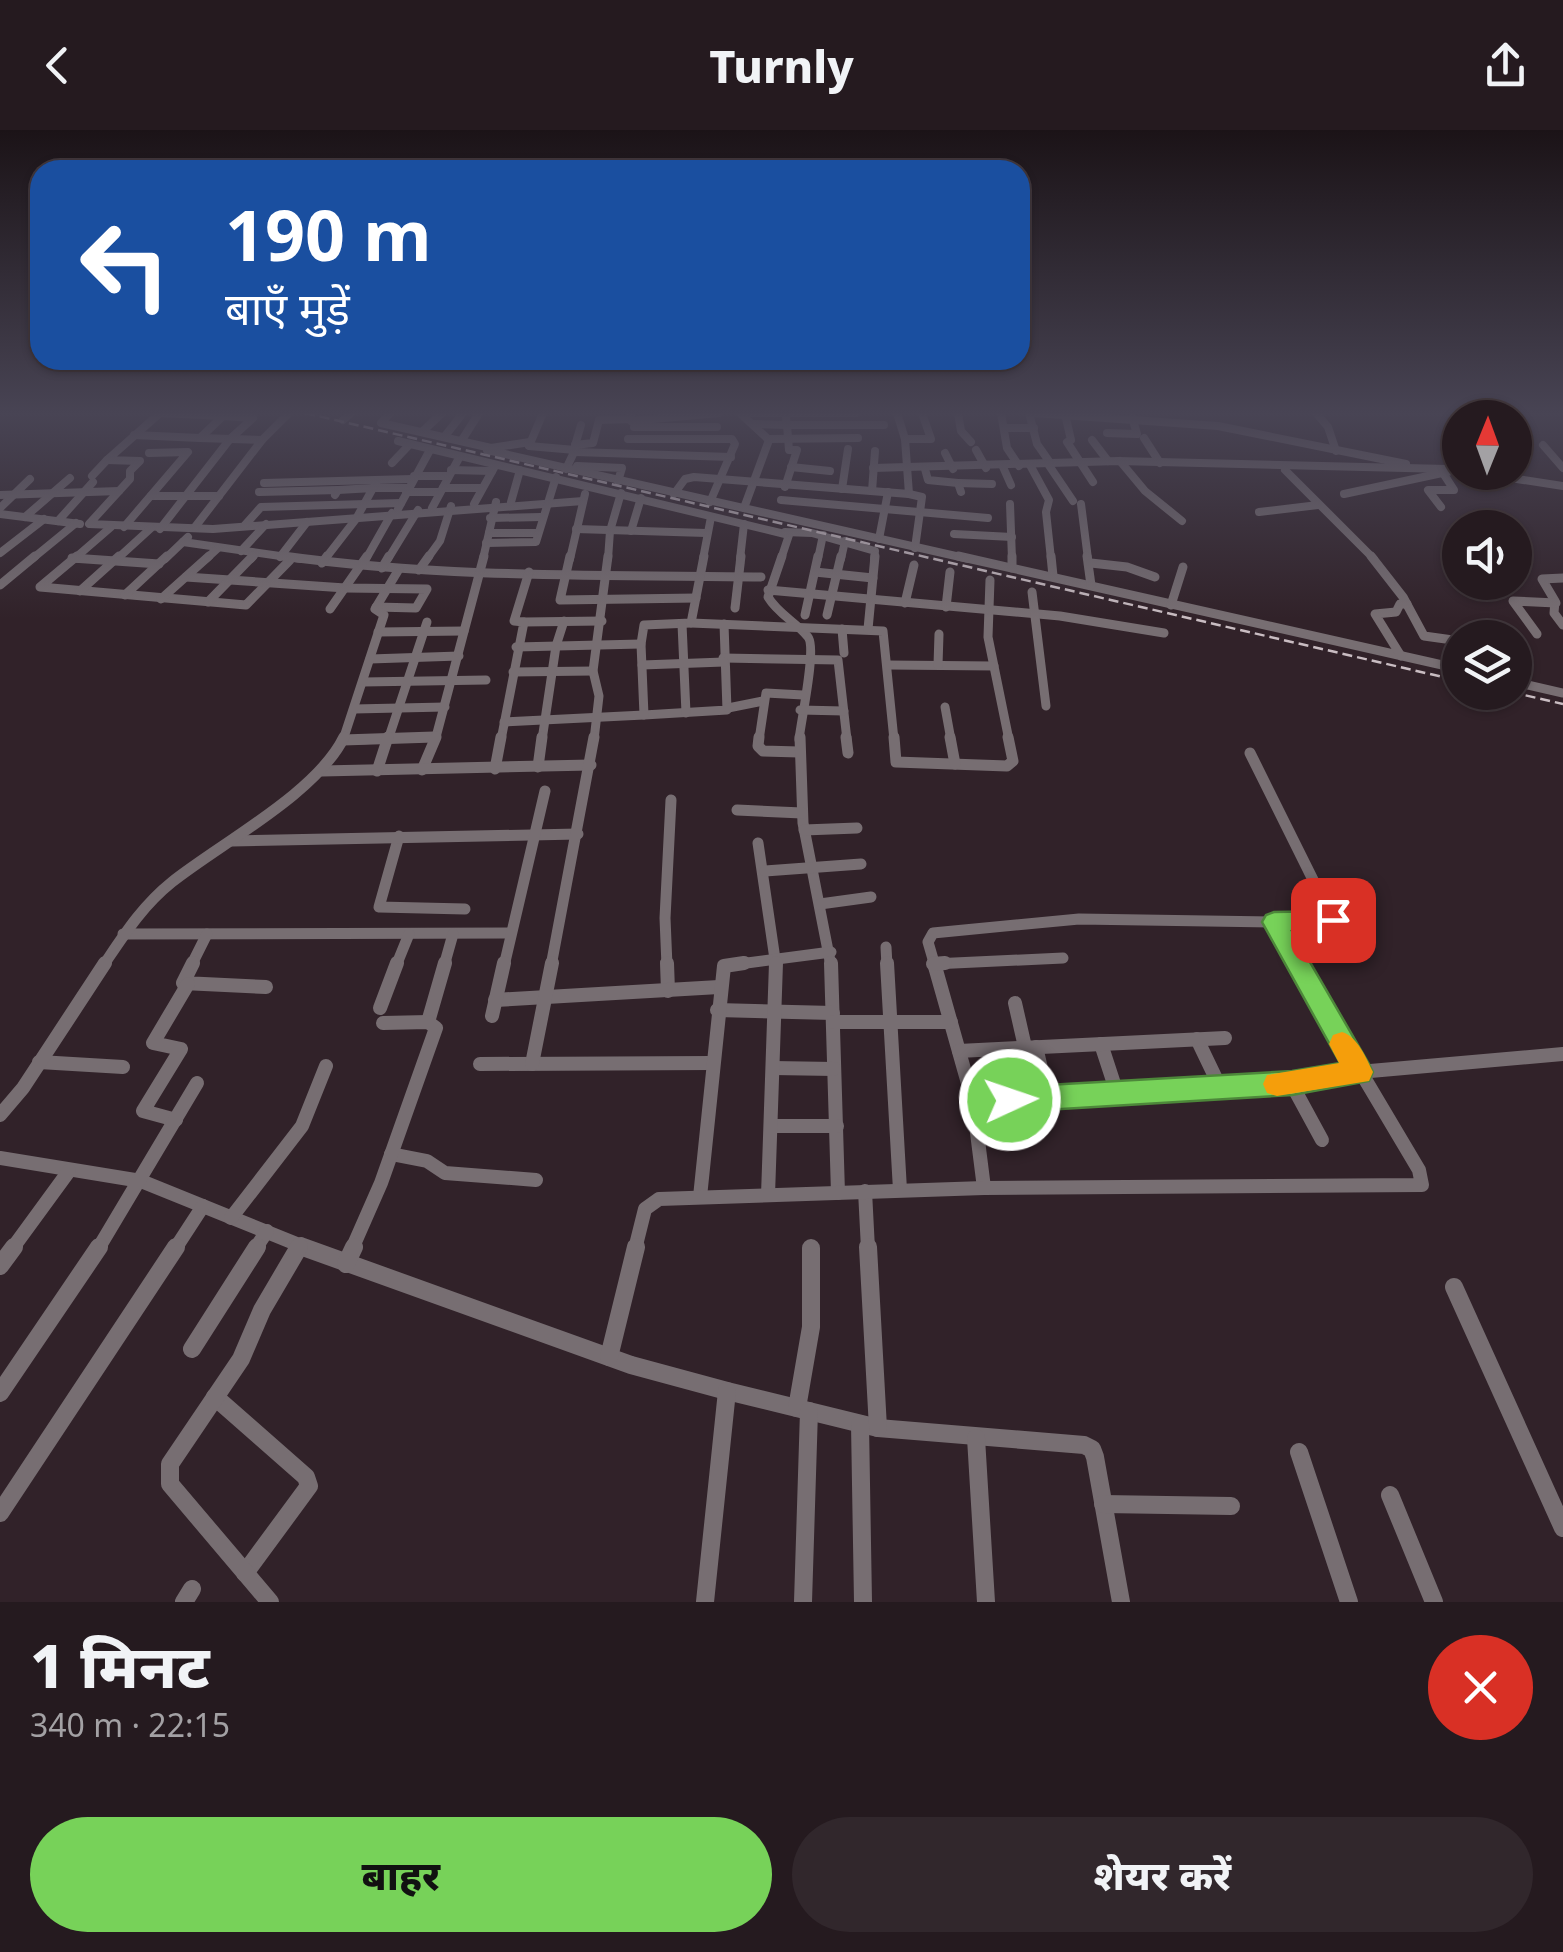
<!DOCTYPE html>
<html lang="hi">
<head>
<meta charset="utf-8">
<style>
	body { margin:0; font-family:"Noto Sans","Noto Sans Devanagari",sans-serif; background:#31272c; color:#f1f3f6; height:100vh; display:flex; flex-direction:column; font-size:38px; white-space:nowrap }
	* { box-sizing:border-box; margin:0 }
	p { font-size:32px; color:#a3a1a4 }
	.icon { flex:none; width:55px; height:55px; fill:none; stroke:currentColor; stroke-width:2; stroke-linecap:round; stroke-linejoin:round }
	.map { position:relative; height:1472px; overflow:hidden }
	.panel { display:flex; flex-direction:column; background:#251a1f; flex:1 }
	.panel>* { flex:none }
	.top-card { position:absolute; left:30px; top:30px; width:1000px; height:210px; border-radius:30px; box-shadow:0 2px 8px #0004,0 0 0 2px #42383d; background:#1a4fa0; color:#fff; overflow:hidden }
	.needle { width:65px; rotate:1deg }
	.buttons { position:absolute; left:1442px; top:270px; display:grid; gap:20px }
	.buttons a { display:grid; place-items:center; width:90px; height:90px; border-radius:50%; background:#251a1f; box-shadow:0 2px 8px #0004,0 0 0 2px #42383d; font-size:50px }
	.pin { position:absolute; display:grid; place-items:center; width:85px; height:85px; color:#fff; margin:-42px; border-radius:20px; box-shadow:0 5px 15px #0006 }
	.me { position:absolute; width:110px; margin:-55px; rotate:87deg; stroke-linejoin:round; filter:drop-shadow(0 0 8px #0008) }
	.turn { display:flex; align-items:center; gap:35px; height:210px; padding:0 30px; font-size:45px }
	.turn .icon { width:130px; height:130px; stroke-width:2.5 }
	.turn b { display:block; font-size:70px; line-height:85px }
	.round { display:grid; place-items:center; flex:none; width:105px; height:105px; border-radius:52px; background:#31272c }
	.headline { display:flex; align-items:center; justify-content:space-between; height:170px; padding:0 30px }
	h1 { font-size:60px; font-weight:800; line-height:75px }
	.cta { display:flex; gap:20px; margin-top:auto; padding:20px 30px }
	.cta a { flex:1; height:115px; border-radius:60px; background:#77d259; color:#111; font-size:40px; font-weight:800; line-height:115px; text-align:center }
	.cta a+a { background:#31272c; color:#f1f3f6 }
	header { display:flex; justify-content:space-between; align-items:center; height:130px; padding:0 30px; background:#251a1f; font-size:45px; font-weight:800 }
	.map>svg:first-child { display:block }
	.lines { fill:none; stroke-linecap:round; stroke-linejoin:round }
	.minor-far4 { stroke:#776e72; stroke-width:8 }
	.minor-far3 { stroke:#776e72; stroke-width:9 }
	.minor-far2 { stroke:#776e72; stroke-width:11 }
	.minor-far1 { stroke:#776e72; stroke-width:14 }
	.minor { stroke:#776e72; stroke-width:18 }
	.rail { stroke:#c9bdc2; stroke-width:2.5; stroke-dasharray:10 5; stroke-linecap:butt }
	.route { fill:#77d259; stroke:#4d883a; stroke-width:2.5 }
	.slow { fill:#f59e0b }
</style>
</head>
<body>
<header><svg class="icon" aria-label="back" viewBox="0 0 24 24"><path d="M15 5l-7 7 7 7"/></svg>Turnly<svg class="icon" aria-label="share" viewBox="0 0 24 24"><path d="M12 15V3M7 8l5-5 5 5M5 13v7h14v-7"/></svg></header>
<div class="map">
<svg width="1563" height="1472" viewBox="0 0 1563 1472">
	<rect width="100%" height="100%" fill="#312229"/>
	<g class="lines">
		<g class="minor-far4">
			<path d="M160 283 107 330 140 331 130 341V349L89 394 213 399 583 371"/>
			<path d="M390 283 381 293 491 318 530 312"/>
			<path d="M543 283 529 316 575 320 566 339"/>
			<path d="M740 283H856"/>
			<path d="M958 283 961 301 971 312"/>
			<path d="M1001 283 1007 318 1019 336"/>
			<path d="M1029 283 1037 314 1051 334"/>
			<path d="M1034 283 1218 296 1406 334"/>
			<path d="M1316 283 1328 297 1336 321"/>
			<path d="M1460 283 1464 288"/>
			<path d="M741 284 769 310 744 378"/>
			<path d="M1065 284 1071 310"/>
			<path d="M343 290 351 283"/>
			<path d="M631 291 719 283"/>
			<path d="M753 294 787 295 786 288"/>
			<path d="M634 297H717"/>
			<path d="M1005 298H1034"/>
			<path d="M423 301 442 283"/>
			<path d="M1107 303 1137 304 1132 287"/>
			<path d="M134 305 200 308 223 286 160 283"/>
			<path d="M445 306 463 283"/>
			<path d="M1144 308 1160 333"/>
			<path d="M628 309H732L735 314 710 372"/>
			<path d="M768 309 858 308"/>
			<path d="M905 309H931L922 283"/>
			<path d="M262 310 287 285"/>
			<path d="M462 310 479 283"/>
			<path d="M1092 310 1108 331"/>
			<path d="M398 311 789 405 781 429"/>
			<path d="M1067 312 1093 352"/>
			<path d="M575 315 593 313 599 290 631 289V283"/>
			<path d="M1543 315 1563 338"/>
			<path d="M574 319 581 295"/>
			<path d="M487 320 969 429"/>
			<path d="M976 320 986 338"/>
			<path d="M575 322 731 327"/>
			<path d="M945 323 953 339"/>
			<path d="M1120 331 1145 361 1182 391"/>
			<path d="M392 333 410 314"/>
			<path d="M1048 334 1073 371"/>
			<path d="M1030 335 1049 370 1046 382 1051 429"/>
			<path d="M577 336 622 338 618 351"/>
			<path d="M791 337 830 341"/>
			<path d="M1003 337 1011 355"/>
			<path d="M873 338 1118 331 1447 339"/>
			<path d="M925 339 928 350 958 353 961 362"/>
			<path d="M451 340 492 341"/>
			<path d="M1285 340 1374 429"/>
			<path d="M1471 342 1563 356"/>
			<path d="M92 346 107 330"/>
			<path d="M414 346H448"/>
			<path d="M264 353 412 349"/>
			<path d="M958 353 992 354"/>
			<path d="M376 354 373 358H408"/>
			<path d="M785 357 797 320H789L787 295H884"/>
			<path d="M443 358H481"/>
			<path d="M842 359 848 319"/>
			<path d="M872 361 875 321"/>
			<path d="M259 362 338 360 335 365"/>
			<path d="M406 362H440"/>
			<path d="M674 364 685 349 694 347 909 364 905 309 897 283"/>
			<path d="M909 364 922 367 915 418"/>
			<path d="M1344 364 1456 340"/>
			<path d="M0 365 119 361"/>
			<path d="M151 366H219"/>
			<path d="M781 370 988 388"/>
			<path d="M511 372 520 340"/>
			<path d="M474 374 495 336"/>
			<path d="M1010 374 1012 429"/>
			<path d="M1081 374 1088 429"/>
			<path d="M1441 377 1428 360H1454L1443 343"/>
			<path d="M0 378 30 349"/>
			<path d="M432 378 459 328"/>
			<path d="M398 379 430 320"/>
			<path d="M1259 382 1318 375"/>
			<path d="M0 384 80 394"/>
			<path d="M25 387 70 348"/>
			<path d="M490 388 541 387"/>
			<path d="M58 391 93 352"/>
			<path d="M245 395 261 377 401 373"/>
			<path d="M124 397 188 322 149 323"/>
			<path d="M195 397 262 310 200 308"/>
			<path d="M160 399 230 309 253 288 223 286"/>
			<path d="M576 399 706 403"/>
			<path d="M631 401 641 368"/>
			<path d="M785 402 812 403 875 421 874 429"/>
			<path d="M489 403H538"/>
			<path d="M954 404 1012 407"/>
			<path d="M879 409 888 362"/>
			<path d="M183 412 301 429"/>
			<path d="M486 413 536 412 556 347"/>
			<path d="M241 421 266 394"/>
			<path d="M0 423 44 389"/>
			<path d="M280 427 307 392"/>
			<path d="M72 428 80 429"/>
			<path d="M32 429 76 393"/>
			<path d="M74 429 111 397"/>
			<path d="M117 429 151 398"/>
			<path d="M165 429 188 407"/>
			<path d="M206 429 218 418"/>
			<path d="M251 429 255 424"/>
			<path d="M325 429 356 389 373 358 338 360"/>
			<path d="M366 429 392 383"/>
			<path d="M388 429 418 380"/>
			<path d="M427 429 440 411 451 376"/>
			<path d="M483 429 496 372"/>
			<path d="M570 429 585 364"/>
			<path d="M608 429 610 401 621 363"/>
			<path d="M703 429 711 387"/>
			<path d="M740 429 744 394"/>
			<path d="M818 429 823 405"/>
			<path d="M841 429 845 411"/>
		</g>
		<g class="minor-far3">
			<path d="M77 426 40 457 246 475 290 430"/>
			<path d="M283 426C441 448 602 445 761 447"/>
			<path d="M570 426 560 470 696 468"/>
			<path d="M704 426 691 493 644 495 641 514 644 585 727 580 724 494"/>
			<path d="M782 426 768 467C778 484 796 492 808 507 817 518 801 590 799 610"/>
			<path d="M958 426 1460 539"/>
			<path d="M1012 426V438"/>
			<path d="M1051 426 1053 446"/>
			<path d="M1087 426 1091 455"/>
			<path d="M1371 426 1403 467 1424 506 1460 511"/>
			<path d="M72 428 159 434"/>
			<path d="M322 433 327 426"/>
			<path d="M1091 433 1127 437 1155 447"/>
			<path d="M382 438 389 426"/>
			<path d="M419 440 429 426"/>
			<path d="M815 442 873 448"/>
			<path d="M186 447 345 458 427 459 416 478 376 477"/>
			<path d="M1563 448 1542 449 1555 471 1554 483 1563 495"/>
			<path d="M990 450 988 507 1009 610"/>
			<path d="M0 455 35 426"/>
			<path d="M768 460 1060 486 1164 503"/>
			<path d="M80 461 119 426"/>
			<path d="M1032 462 1046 576"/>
			<path d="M125 465 167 426"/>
			<path d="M161 469 209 426"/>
			<path d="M208 472 253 426"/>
			<path d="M905 473 914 435"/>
			<path d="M1171 475 1183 437"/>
			<path d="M946 477 950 442"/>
			<path d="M735 478 741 426"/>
			<path d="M330 479 367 426"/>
			<path d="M805 485 818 426"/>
			<path d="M827 485 841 426"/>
			<path d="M524 492 602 491"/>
			<path d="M691 493 883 501 894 610"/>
			<path d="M682 494 686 583"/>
			<path d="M842 499 844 523"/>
			<path d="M868 499 875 426"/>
			<path d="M378 502 464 501"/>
			<path d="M1537 504 1513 471 1556 473"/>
			<path d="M516 517 641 514"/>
			<path d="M1401 526 1375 484 1396 482 1400 474H1407"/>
			<path d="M723 528 838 530 847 610"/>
			<path d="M370 529 459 526"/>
			<path d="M642 535 724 532"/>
			<path d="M888 535 994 536"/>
			<path d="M938 535 939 504"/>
			<path d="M513 542 593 541"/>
			<path d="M363 552 486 550"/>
			<path d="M1515 552 1563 563"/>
			<path d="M945 577 951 610"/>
			<path d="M728 578 763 571"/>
			<path d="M354 579 445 577"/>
			<path d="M800 580 844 581"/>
			<path d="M504 592 644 585"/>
			<path d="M343 610 384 485 375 479 399 439"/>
			<path d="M356 610 436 607 484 426"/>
			<path d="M388 610 427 492"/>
			<path d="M501 610 524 492 514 491 529 442"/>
			<path d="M542 610 556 516 564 491"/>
			<path d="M594 610 599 566 593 541 608 426"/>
			<path d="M759 610 766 563 803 565"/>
		</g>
		<g class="minor-far2">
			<path d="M759 607 758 616 763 621 799 622"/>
			<path d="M800 607 803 693 831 836"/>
			<path d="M846 607 848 623"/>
			<path d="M894 607 896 632 1007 636 1013 631 1008 607"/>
			<path d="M950 607 955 634"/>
			<path d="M343 610 434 607"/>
			<path d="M1250 623 1333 790"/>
			<path d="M538 637 542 607"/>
			<path d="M495 639 501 607"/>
			<path d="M422 640 436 607"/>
			<path d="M322 641 591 635"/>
			<path d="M377 641 388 607"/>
			<path d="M737 680 802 683"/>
			<path d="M804 700 857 698"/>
			<path d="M399 706 379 777 465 779"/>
			<path d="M232 711 578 704"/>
			<path d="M758 713 776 836"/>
			<path d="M765 741 861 734"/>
			<path d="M820 774 871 767"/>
			<path d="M1274 792 1297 836"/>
			<path d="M123 804 511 803"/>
			<path d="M886 817 887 836"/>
			<path d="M933 834 1063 828"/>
			<path d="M103 836C124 805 142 776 172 752 221 713 317 663 344 607"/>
			<path d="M191 836 207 804"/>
			<path d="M396 836 409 804"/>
			<path d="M444 836 453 804"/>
			<path d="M504 836 545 661"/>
			<path d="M551 836 594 607"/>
			<path d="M667 836 665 788 671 670"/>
			<path d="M724 836 831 822"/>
			<path d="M935 836 928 812 933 803 1079 789 1274 792 1367 788"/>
		</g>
		<g class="minor-far1">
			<path d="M193 833 183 853 266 857"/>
			<path d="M667 833 668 861"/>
			<path d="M831 833 838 1063"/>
			<path d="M887 833 900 1060"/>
			<path d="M934 833 973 971 984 1058"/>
			<path d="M933 834 945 833"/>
			<path d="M495 870 719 857"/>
			<path d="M1015 873 1025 917"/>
			<path d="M380 878 397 833"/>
			<path d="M717 880 833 883"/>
			<path d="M492 886 504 833"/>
			<path d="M428 892 445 833"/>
			<path d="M834 892H951"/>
			<path d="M1197 909 1220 957"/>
			<path d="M1101 914 1117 963"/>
			<path d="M1036 917 1048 968"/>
			<path d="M959 921 1225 908"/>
			<path d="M39 932 123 937"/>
			<path d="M480 934 712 933"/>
			<path d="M532 934 552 833"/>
			<path d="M773 938 834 939"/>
			<path d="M1291 953 1322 1010"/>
			<path d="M973 971 1291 953 1359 942 1563 924"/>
			<path d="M0 985 23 958 105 833"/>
			<path d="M176 990 143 981 181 919 153 913 188 854"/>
			<path d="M771 996H837"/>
			<path d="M391 1024 427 1031 445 1043 536 1050"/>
			<path d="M0 1028 141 1051 309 1119"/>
			<path d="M865 1061 868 1119"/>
			<path d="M768 1065 776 833"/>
			<path d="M700 1067 724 836 744 833"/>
			<path d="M231 1088 302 996 326 936"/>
			<path d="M12 1119 69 1041"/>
			<path d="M98 1119 197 953"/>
			<path d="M175 1119 203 1076"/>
			<path d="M255 1119 267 1101"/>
			<path d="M298 1119 301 1114"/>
			<path d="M352 1119 381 1053 436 898 428 892 383 893"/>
			<path d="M635 1119 645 1079 659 1069 984 1058 1422 1055 1419 1040 1296 833"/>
		</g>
		<g class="minor">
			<path d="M303 1117 631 1235 727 1261 878 1298 1084 1315 1092 1319 1095 1327 1121 1472"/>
			<path d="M868 1117 878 1298"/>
			<path d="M346 1134 354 1117"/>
			<path d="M0 1136 14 1117"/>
			<path d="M1454 1157 1563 1398"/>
			<path d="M192 1219 257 1117"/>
			<path d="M609 1227 636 1117"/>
			<path d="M0 1263 99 1117"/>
			<path d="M215 1267 306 1347 309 1356 245 1443"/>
			<path d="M797 1278 811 1197V1118"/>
			<path d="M860 1294 863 1472"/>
			<path d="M976 1308 986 1472"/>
			<path d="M1299 1322 1349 1472"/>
			<path d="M1390 1365 1434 1472"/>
			<path d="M1103 1374 1231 1376"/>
			<path d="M0 1383 176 1117"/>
			<path d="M184 1472 192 1459"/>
			<path d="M270 1472 170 1354V1334L241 1229 262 1180 299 1117"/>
			<path d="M705 1472 727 1261"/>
			<path d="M803 1472 809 1281"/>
		</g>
		<g class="rail">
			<path d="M305 283 1460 551"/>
			<path d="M1511 562 1563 574"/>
		</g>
	</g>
	<linearGradient id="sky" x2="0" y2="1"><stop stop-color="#1b1317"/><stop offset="0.58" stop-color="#484454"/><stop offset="1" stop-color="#484454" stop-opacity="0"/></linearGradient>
	<rect width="1563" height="489" fill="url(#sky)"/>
	<path class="route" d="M1333 781 1341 784 1345 790 1341 797 1292 801 1369 934 1373 942 1369 951 1292 965 1010 982 1000 979 996 970 1000 961 1010 957 1292 941 1340 933 1262 792 1266 785 1274 782Z"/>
	<path class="slow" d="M1342 902C1358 907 1366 928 1373 942L1369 951 1277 966 1267 963 1263 954 1267 945 1339 933 1329 914 1333 905Z"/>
</svg>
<div class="buttons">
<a><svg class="needle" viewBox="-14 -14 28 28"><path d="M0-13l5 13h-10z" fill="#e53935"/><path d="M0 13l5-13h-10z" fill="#a3a1a4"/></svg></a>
<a><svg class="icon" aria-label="sound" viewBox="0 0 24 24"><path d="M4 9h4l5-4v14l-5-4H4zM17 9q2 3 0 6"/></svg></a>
<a><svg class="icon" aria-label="layers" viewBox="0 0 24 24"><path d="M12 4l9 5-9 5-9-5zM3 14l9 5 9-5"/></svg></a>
</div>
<div class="pin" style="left:1333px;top:790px;background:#d93025"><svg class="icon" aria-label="arrive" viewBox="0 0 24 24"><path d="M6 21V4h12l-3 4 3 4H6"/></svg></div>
<svg class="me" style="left:1010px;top:970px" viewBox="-20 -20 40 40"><circle r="17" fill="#77d259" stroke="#fff" stroke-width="3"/><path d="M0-11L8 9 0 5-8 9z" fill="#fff"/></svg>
<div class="top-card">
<div class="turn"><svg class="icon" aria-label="left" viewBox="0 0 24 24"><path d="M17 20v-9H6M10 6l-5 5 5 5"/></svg><div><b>190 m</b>बाएँ मुड़ें</div></div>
</div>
</div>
<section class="panel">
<div class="headline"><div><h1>1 मिनट</h1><p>340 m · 22:15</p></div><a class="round" style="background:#d93025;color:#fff"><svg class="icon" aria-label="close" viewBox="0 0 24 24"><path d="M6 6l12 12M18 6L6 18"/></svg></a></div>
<div class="cta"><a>बाहर</a><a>शेयर करें</a></div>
</section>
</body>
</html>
